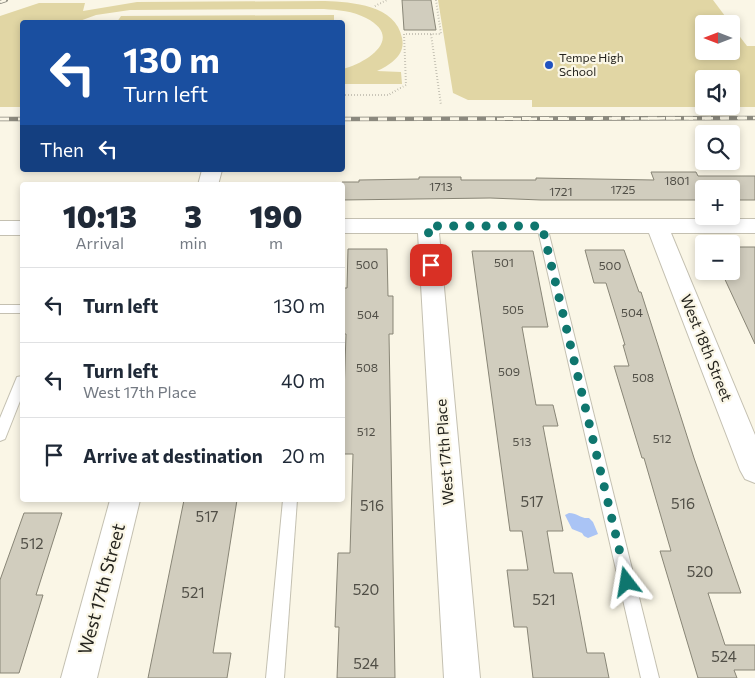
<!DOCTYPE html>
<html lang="en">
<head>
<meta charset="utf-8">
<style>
	body { margin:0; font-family:Commissioner,sans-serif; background:#f2f2f3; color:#1f2937; height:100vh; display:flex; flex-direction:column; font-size:19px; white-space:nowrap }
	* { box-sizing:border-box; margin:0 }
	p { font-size:16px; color:#747a83 }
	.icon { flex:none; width:28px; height:28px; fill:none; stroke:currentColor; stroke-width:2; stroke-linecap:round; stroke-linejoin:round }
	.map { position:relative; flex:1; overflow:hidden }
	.panel { position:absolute; left:20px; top:182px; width:325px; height:320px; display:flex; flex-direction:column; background:#fff; border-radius:5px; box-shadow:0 2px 8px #0003 }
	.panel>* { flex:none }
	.banner { position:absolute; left:20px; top:20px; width:325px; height:152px; border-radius:5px; box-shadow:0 2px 8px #0003; background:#1a4fa0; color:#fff; overflow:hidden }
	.needle { width:32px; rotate:270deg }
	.tools { position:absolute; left:695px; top:15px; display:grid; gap:10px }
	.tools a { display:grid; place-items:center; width:45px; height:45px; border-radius:5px; background:#fff; box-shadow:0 2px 8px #0003; font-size:25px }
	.pin { position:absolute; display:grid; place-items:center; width:42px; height:42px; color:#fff; margin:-21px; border-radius:10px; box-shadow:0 2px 8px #0006 }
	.me { position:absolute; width:55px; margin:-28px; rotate:346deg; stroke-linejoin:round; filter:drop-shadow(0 0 4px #0008) }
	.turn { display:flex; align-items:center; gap:18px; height:105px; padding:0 20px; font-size:22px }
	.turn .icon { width:65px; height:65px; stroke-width:2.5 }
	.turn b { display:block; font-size:35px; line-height:42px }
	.then { display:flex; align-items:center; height:48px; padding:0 20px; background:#0003; gap:10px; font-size:19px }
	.eta { display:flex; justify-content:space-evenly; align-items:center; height:85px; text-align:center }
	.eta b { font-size:30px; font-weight:800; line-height:35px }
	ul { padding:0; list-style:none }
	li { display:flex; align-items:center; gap:15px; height:75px; padding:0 20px; border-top:1px solid #e0e1e3 }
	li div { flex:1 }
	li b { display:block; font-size:19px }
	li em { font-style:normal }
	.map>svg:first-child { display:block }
	.green { fill:#e1d6a4; fill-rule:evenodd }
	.water { fill:#aac4f5 }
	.building { fill:#d1cdbe; stroke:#888576 }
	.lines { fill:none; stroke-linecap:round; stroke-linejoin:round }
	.lane-casing { stroke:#c4c0b1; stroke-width:2 }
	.street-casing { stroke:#c4c0b1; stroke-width:2 }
	.path { stroke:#99968b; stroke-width:2; stroke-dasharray:0.5 2.5; stroke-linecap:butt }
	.lane { fill:#fff; fill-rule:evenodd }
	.street { fill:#fff; fill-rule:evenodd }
	.rail-far1-casing { stroke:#8b897e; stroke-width:4 }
	.rail-casing { stroke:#8b897e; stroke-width:4.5 }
	.rail-far1 { stroke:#faf6e6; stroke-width:2.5; stroke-dasharray:8; stroke-linecap:butt }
	.rail { stroke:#faf6e6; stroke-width:3; stroke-dasharray:9; stroke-linecap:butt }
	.route { stroke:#0f766e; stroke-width:9; stroke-dasharray:0 16.2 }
	.poi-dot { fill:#2052c0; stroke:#faf6e6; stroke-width:2 }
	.labels { text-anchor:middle; stroke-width:4.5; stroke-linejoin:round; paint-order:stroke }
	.far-poi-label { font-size:12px; fill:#25241e; stroke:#faf6e6; text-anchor:start }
	.number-label { font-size:12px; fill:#504e46 }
	.street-label { font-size:15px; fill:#25241e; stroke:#faf6e6 }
	.near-number-label { font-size:15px; fill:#504e46 }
	.near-street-label { font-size:18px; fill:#25241e; stroke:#faf6e6 }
</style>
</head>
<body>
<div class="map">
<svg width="755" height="678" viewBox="0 0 755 678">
	<rect width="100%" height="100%" fill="#faf6e6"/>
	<g class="green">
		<path d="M438 0H713L731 24H704V51H731V25L747 46H755V107H532V100H468L453 93ZM704 79H731V106H704Z"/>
		<path d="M325 1C352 2 396 5 402 38 406 55 390 65 377 71L401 72 402 84H343V69C367 63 405 38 366 18 353 11 338 10 324 9L130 10 96 15 77 22H22V107H0V16L39 3H85L83 11 137 2Z"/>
		<path d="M334 15V22H117L121 16Z"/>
	</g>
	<path class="water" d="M569 513C577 513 581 519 589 518L593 522 598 534 588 538 584 536 582 533 572 529 565 515Z"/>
	<g class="building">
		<path d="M402 0H431L436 30H404Z"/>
		<path d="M651 172H696L698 176H755V200H731V189H704V200H541L490 198 342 200V182H359V180L419 179V177H461V180H536V178L654 180Z"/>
		<path d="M731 247H755V344L721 271H731Z"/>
		<path d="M348 249H387L388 296H393V334H389L395 678H337L339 627H335L338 553H350L353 454H342L346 334H342V288H347Z"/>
		<path d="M585 250H624L639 292H641L694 458 741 593H708L725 645H755V670H734L737 678H698L660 551H671L644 458H642L614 366H629L623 345H625L606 283H594Z"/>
		<path d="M472 251H533L548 327H522L536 405H553L558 426H543L563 531H547L554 573H572L587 653H604L609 678H533L527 627H514L507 570H528L522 531H510Z"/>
		<path d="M184 500H237L213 653H231L227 678H148Z"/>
		<path d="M24 513H62L36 595H43L19 673H0V580Z"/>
	</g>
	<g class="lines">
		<g class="lane-casing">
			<g id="lane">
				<path d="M542 222 547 226 659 678H641L537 226Z"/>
				<rect x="0" y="305" width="22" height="8"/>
				<path d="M22 376V396L5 439 0 441V418L17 377Z"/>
				<path d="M283 500H297L284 678H266Z"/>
			</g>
		</g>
		<g class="street-casing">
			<g id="street">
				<path d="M202 170H222L218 185H198Z"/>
				<path d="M342 219H755V233H671L755 435V483L745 479 740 470 649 233H439L480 678H444L418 233H342Z"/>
				<rect x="0" y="221" width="22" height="14"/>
				<path d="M110 500H140L97 678H61Z"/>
			</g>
		</g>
		<g class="path">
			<path d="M436 0 441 34H431L441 105"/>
			<path d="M375 6 387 0"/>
			<path d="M342 95H388L406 85 404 34H431"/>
		</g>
		<use href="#lane" class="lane"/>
		<use href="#street" class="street"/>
		<g class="rail-far1-casing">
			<g id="rail-far1">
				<path d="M0 2 6 0"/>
				<path d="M497 119 755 118"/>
			</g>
		</g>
		<g class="rail-casing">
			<g id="rail">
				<path d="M0 119H22"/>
				<path d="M342 119 755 118"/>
			</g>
		</g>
		<use href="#rail-far1" class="rail-far1"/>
		<use href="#rail" class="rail"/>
	</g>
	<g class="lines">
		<path class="route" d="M431 265 428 226H542L627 582"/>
	</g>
	<circle class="poi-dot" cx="549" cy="65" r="5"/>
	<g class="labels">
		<g class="far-poi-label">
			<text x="559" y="62">Tempe High<tspan x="559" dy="14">School</tspan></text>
		</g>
		<g class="number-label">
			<text x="677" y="185">1801</text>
			<text x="441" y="191">1713</text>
			<text x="623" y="194">1725</text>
			<text x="561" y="196">1721</text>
			<text x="504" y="267">501</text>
			<text x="367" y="269">500</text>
			<text x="610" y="270">500</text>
			<text x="513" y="314">505</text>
			<text x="632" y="317">504</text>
			<text x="368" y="319">504</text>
			<text x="367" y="372">508</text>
			<text x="509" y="376">509</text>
			<text x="643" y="382">508</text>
			<text x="366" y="436">512</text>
			<text x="662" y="443">512</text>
			<text x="522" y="446">513</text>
		</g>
		<g class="street-label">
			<text transform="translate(706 348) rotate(68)" y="5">West 18th Street</text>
			<text transform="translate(445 452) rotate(-94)" y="5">West 17th Place</text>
		</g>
		<g class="near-number-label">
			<text x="532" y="507">517</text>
			<text x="683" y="509">516</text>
			<text x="372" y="511">516</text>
			<text x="207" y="522">517</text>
			<text x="32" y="549">512</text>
			<text x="700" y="577">520</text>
			<text x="366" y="595">520</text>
			<text x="193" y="598">521</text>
			<text x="544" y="605">521</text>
			<text x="724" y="662">524</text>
			<text x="366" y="669">524</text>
		</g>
		<g class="near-street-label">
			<text transform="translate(102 589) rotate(-75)" y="6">West 17th Street</text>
		</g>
	</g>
</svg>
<div class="tools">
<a><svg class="needle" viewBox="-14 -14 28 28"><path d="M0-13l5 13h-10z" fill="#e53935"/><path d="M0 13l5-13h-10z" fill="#747a83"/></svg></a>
<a><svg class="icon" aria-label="sound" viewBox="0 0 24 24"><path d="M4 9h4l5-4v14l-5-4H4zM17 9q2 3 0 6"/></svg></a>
<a><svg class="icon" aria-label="search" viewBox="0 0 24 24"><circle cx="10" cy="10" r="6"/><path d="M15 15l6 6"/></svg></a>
<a>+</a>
<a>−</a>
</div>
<div class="pin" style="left:431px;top:265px;background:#d93025"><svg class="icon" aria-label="arrive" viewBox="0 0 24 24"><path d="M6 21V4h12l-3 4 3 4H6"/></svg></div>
<svg class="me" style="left:627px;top:582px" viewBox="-20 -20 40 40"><path d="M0-17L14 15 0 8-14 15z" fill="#0f766e" stroke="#fff" stroke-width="4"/></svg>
<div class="banner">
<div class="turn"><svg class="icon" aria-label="left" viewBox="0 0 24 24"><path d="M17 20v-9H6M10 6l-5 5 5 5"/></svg><div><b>130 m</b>Turn left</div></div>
<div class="then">Then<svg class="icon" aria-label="left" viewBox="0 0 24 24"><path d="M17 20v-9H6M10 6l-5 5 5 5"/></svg></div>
</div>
<section class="panel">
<div class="eta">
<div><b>10:13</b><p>Arrival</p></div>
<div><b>3</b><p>min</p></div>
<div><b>190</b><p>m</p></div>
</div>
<ul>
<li><svg class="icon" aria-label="left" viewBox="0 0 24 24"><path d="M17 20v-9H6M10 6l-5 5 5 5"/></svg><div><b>Turn left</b></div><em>130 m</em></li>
<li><svg class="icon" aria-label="left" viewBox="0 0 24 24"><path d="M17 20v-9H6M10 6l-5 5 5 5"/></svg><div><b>Turn left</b><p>West 17th Place</p></div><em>40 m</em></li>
<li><svg class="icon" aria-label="arrive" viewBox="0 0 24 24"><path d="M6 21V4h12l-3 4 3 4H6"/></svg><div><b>Arrive at destination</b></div><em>20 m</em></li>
</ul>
</section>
</div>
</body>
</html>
